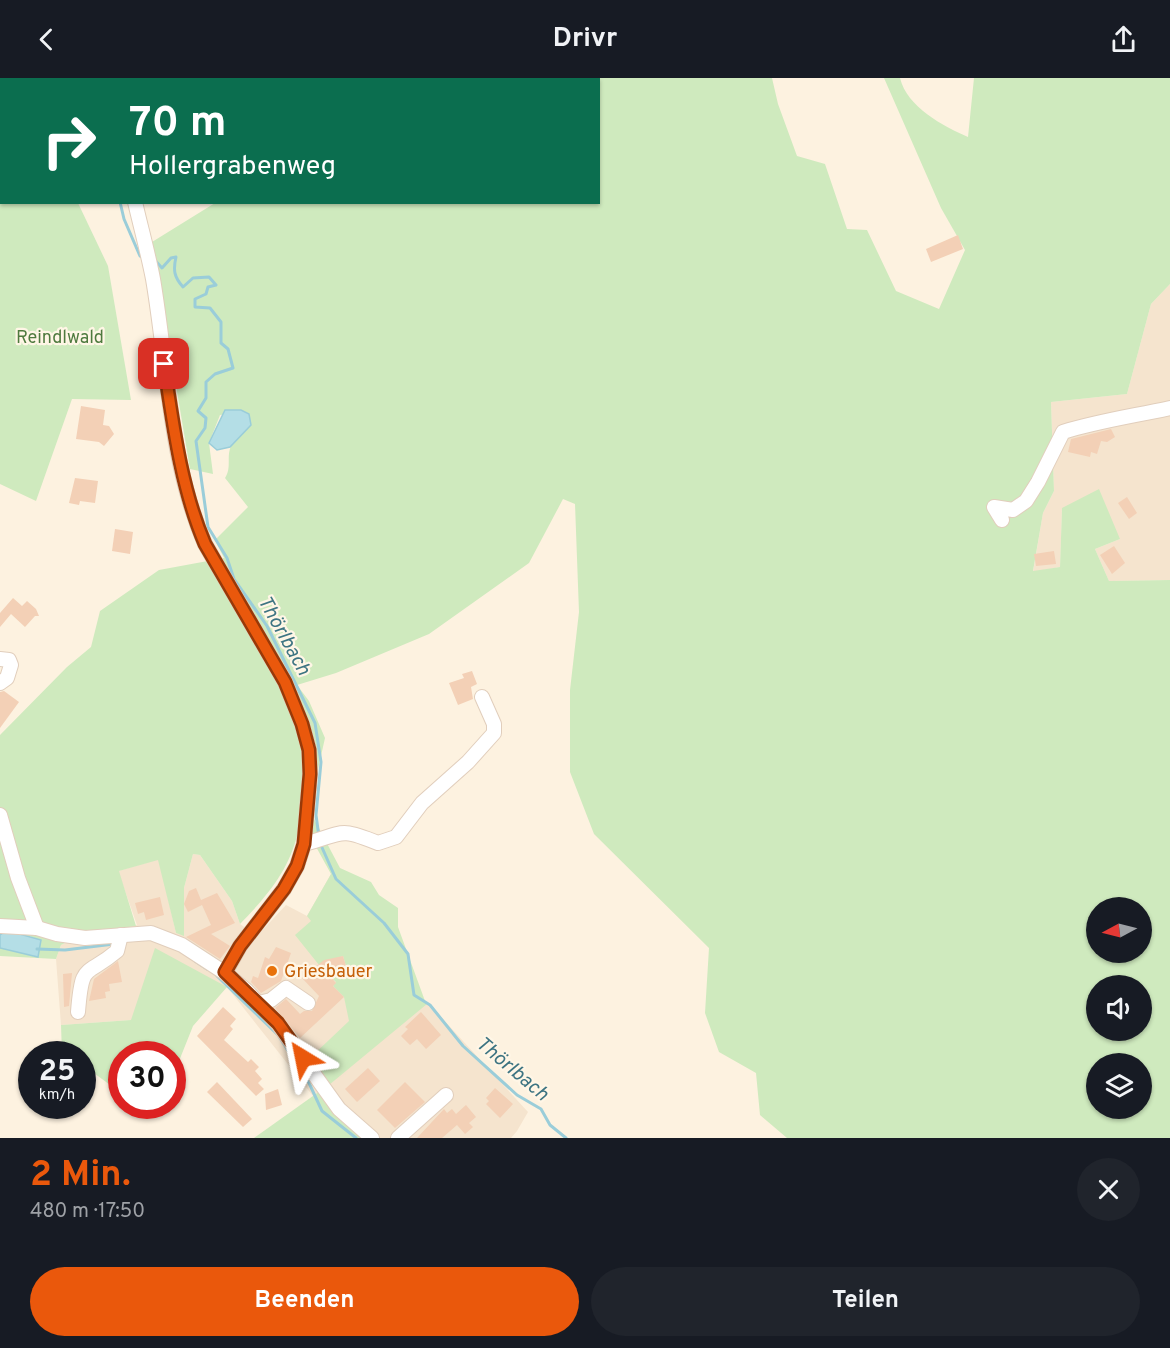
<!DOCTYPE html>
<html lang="de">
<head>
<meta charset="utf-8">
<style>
	body { margin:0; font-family:Overpass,sans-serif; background:#20242c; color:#f1f3f6; height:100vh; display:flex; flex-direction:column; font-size:22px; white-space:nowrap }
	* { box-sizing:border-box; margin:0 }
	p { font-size:20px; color:#9ea1a6 }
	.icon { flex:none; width:33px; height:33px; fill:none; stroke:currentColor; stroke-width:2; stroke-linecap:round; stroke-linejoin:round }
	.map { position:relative; height:1060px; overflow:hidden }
	.panel { display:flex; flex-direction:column; background:#171b24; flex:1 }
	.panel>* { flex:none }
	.guide { position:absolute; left:0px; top:0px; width:600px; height:126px; box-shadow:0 2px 4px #0004; background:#0b6e4f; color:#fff; overflow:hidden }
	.needle { width:39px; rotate:263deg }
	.fabs { position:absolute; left:1086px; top:819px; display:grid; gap:12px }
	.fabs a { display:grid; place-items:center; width:66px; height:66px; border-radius:50%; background:#171b24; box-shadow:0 2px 4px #0004; font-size:30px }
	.speed { position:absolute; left:18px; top:963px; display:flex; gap:12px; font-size:30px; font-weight:700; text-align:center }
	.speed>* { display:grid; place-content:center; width:78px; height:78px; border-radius:50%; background:#171b24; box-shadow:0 2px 4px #0004; line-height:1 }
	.speed small { font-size:15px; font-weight:400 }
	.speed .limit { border:9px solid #d22; background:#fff; color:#111 }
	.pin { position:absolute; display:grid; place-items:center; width:51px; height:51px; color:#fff; margin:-26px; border-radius:12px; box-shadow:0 3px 9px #0006 }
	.me { position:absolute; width:66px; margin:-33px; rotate:325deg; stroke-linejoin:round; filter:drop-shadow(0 0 4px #0008) }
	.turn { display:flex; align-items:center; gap:21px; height:126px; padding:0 30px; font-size:27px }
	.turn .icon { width:78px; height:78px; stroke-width:2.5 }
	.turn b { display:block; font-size:42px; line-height:51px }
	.round { display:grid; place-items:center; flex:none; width:63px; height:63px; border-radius:32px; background:#20242c }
	.head { display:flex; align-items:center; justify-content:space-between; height:102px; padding:0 30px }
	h1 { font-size:36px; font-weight:700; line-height:45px; color:#ea580c }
	.action { display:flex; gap:12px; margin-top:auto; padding:12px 30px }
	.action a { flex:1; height:69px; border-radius:36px; background:#ea580c; color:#fff; font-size:24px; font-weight:700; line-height:69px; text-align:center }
	.action a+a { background:#20242c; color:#f1f3f6 }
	header { display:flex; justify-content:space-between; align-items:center; height:78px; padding:0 30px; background:#171b24; font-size:27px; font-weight:700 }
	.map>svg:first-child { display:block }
	.residential { fill:#f5e4ce }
	.green { fill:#cfeabe; fill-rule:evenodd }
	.water { fill:#b4dee6; stroke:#9acdd9; stroke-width:1.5 }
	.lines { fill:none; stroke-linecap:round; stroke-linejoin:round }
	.stream { stroke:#9acdd9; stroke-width:3 }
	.building { fill:#f3d0b6 }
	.minor-casing { stroke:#e1cebc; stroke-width:16 }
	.minor { stroke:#fff; stroke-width:14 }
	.route-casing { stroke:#983908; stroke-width:15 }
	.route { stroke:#ea580c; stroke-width:10 }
	.food-dot { fill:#e8710a; stroke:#fff6e6; stroke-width:2 }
	.labels { text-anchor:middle; stroke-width:4.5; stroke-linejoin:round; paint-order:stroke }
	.park-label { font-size:18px; fill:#4e7a3e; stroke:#fff6e6 }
	.food-label { font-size:18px; fill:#c56008; stroke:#fff6e6; text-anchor:start }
	.water-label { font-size:20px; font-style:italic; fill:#3d7482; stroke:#fff6e6 }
</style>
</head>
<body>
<header><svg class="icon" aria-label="back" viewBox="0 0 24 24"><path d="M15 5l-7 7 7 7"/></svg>Drivr<svg class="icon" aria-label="share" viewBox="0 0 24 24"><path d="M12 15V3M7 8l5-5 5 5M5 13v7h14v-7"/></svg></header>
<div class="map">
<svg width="1170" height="1060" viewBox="0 0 1170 1060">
	<rect width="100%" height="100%" fill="#fdf2e0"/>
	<g class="residential">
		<path d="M1170 206V502L1109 503 1095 471 1120 461 1062 430 1060 489 1033 494 1043 435 1054 413 1051 324 1127 316 1151 226Z"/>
		<path d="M193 776 200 777 232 823 240 846 257 858 286 827 307 838 331 796 404 915 430 927 528 1034 517 1053 511 1060H363L319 1014 313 1018 227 909 131 942 61 947 56 881 61 867 85 855 137 847 118 793 159 781 176 855 184 857V810Z"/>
	</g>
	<g class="green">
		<path d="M0 0H87L2 2V124L78 125 108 188 131 322 72 321 36 423 0 406Z"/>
		<path d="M401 0H772L778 26 797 78 825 86 847 151 867 152 896 213 939 231 965 172 941 130 884 0H900C907 29 943 48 968 59L974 0H1170V206L1151 226 1127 316 1051 324 1054 413 1043 435 1033 493 1060 489 1062 430 1099 411 1120 461 1095 471 1109 503 1170 502V1060H787L760 1037 756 995 719 974 705 935 709 870 594 756 570 694V612L579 534 575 426 563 421 529 485 429 556 336 595 297 607 309 623 325 660 316 700 313 739 340 790 371 804 379 817 398 830V849L425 923 430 927 427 926 329 1007 311 979 349 943 344 919 333 908 336 904 329 897 325 901 322 898 327 893 346 888 343 878 319 887 295 857 311 843 307 838 331 796 309 756 298 754C289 793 267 818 240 846L232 823 200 777 193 776 184 810V858L176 855 158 782 119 793 136 848 85 855 61 867 56 881 0 878V870L37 879 40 862 29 858 0 857V657L67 589 91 569 100 533 159 492 224 480 215 462 248 429 225 400C232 389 226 379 231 368 234 360 245 353 251 347L249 336 245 334 220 337 209 365 213 396 190 391 152 164 215 125 598 124V2ZM1096 830H1142V874H1096ZM1096 908H1142V952H1096ZM1096 986H1142V1030H1096Z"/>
		<path d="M155 870 227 909 193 948 173 998 172 976H122L121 1015 83 987 82 976H62L61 947 131 942Z"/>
		<path d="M320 1013 363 1060H254Z"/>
	</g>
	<g class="water">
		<path d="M225 332H241L249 336 251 347 230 369 217 372 209 365Z"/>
		<path d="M3 855H16L41 862 38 879 0 870V857Z"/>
	</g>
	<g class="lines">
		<g class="stream">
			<path d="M62 0 63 2"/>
			<path d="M120 124 124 141 140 178 143 179"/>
			<path d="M153 180 162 190 171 180 176 179C173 192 174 199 183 209L193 200 209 199 216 207 208 209 206 216 195 221V229L210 230 221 244V265L228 271 233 290 215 296 206 304V320L198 333 206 340 205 350 196 363 208 449 227 480 234 501 267 548 315 645 321 684 316 737 319 759"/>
			<path d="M320 765 336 801 384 845 408 876 414 917 430 927 463 968 517 1017 541 1031 550 1047 566 1060"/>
			<path d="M37 871 65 872 114 866"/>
			<path d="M195 883 207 891"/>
			<path d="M217 898 278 957 309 1005 322 1033 356 1060"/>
		</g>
	</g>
	<g class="building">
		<path d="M958 157 963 171 931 184 926 171Z"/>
		<path d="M81 328 105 332 103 347 109 348 114 356 104 368 99 364 76 361Z"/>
		<path d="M1111 351 1115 359 1107 364 1101 363 1097 376 1091 374 1090 379 1068 374 1071 361Z"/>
		<path d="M75 400 98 403 95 425 80 423 79 427 69 425Z"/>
		<path d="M1127 419 1137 435 1129 441 1118 425Z"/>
		<path d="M115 451 133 454 130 476 112 473Z"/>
		<path d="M1114 468 1125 485 1112 496 1100 477Z"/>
		<path d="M1054 473 1056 486 1036 488 1034 476Z"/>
		<path d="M13 520 22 528 27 523 36 531 39 538H35L25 549 11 536 0 549V535Z"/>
		<path d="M472 593 477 606 471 609 473 621 458 627 449 605 464 600 462 596Z"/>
		<path d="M4 613 19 624 0 650V614Z"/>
		<path d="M196 810 201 822 217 815 235 845 211 856 230 868 220 881 186 859 211 847 202 827 188 834 184 826 189 813Z"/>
		<path d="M160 819 164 837 146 842 144 834 138 836 135 825Z"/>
		<path d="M276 869 291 875 281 903 261 915 251 904 253 898 258 900 265 879 269 881Z"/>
		<path d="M343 878 346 888 326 894 336 905 333 908 344 919 300 960 275 930 286 921 300 936 304 933H312L319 918 302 900 324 882Z"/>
		<path d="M118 883 122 904 109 906 110 913 105 914 106 920 89 923 94 901Z"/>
		<path d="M72 895 69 928 64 929 63 896Z"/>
		<path d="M223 929 236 941 230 948 233 951 224 962 248 984 251 981 259 989 255 993 262 1001 258 1005 264 1011 256 1018 197 958Z"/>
		<path d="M421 934 441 957 426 971 417 961 410 967 401 958 408 951 405 949Z"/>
		<path d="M368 990 380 1003 357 1024 345 1011Z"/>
		<path d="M217 1004 252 1041 243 1049 207 1014Z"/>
		<path d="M405 1004 425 1024 395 1050 377 1032Z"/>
		<path d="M495 1010 513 1026 500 1040 486 1026 489 1023 486 1020Z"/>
		<path d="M278 1011 282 1027 266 1032 265 1016Z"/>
		<path d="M466 1027 476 1039 469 1045 473 1049 465 1056 457 1047 442 1060H417L444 1031 447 1035 452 1031 456 1036Z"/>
	</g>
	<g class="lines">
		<g class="minor-casing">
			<g id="minor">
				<path d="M96 0V2"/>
				<path d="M135 124C141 150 148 175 153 201 168 289 169 383 205 466L285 604 302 646 309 671 310 696 304 766 297 788 284 811 240 868 225 895"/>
				<path d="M1002 442 994 429 1013 432 1026 423 1038 404 1063 354C1098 343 1134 338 1170 330"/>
				<path d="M0 581 9 582 11 587 7 600 0 605"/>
				<path d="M0 737 18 800 37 850"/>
				<path d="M304 766C343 756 337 748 378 765L396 759 422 725 468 684 494 655V646L482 619"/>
				<path d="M0 848 37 850 57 856 85 860 151 855 182 867 225 895 247 913 278 946 339 1031 372 1060"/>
				<path d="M259 925 271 922 286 910 308 925"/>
				<path d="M78 934C82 883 85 900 117 873L121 857"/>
				<path d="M398 1060 446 1017"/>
			</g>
		</g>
		<use href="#minor" class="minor"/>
	</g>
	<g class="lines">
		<g class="route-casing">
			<path id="route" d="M164 286C173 346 181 410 205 466L285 604 302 646 309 672 310 696 304 766 297 788 284 811 240 868 225 894 278 945 303 980"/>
		</g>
		<use href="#route" class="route"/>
	</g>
	<circle class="food-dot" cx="272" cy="893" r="6"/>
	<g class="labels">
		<g class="park-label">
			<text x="60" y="265">Reindlwald</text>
		</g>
		<g class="food-label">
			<text x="284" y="899">Griesbauer</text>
		</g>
		<g class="water-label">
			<text transform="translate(285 557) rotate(61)" y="7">Thörlbach</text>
			<text transform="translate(513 990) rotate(40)" y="7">Thörlbach</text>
		</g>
	</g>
</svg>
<div class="fabs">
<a><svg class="needle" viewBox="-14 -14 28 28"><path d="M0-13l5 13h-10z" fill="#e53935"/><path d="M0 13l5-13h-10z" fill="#9ea1a6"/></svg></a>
<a><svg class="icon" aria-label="sound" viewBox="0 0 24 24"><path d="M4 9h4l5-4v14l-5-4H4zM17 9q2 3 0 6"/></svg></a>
<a><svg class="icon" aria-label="layers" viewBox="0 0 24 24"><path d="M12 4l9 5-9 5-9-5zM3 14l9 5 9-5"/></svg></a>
</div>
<div class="speed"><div>25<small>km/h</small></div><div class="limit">30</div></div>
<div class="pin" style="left:164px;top:286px;background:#d93025"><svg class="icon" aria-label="arrive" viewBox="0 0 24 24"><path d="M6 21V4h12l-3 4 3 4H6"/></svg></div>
<svg class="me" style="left:303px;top:980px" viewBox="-20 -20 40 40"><path d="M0-17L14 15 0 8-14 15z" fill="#ea580c" stroke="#fff" stroke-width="4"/></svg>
<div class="guide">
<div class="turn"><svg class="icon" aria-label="right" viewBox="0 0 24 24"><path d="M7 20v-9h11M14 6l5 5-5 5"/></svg><div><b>70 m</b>Hollergrabenweg</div></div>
</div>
</div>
<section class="panel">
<div class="head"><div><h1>2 Min.</h1><p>480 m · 17:50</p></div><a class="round"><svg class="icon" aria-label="close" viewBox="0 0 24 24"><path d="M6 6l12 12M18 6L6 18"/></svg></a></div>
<div class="action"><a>Beenden</a><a>Teilen</a></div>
</section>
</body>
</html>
